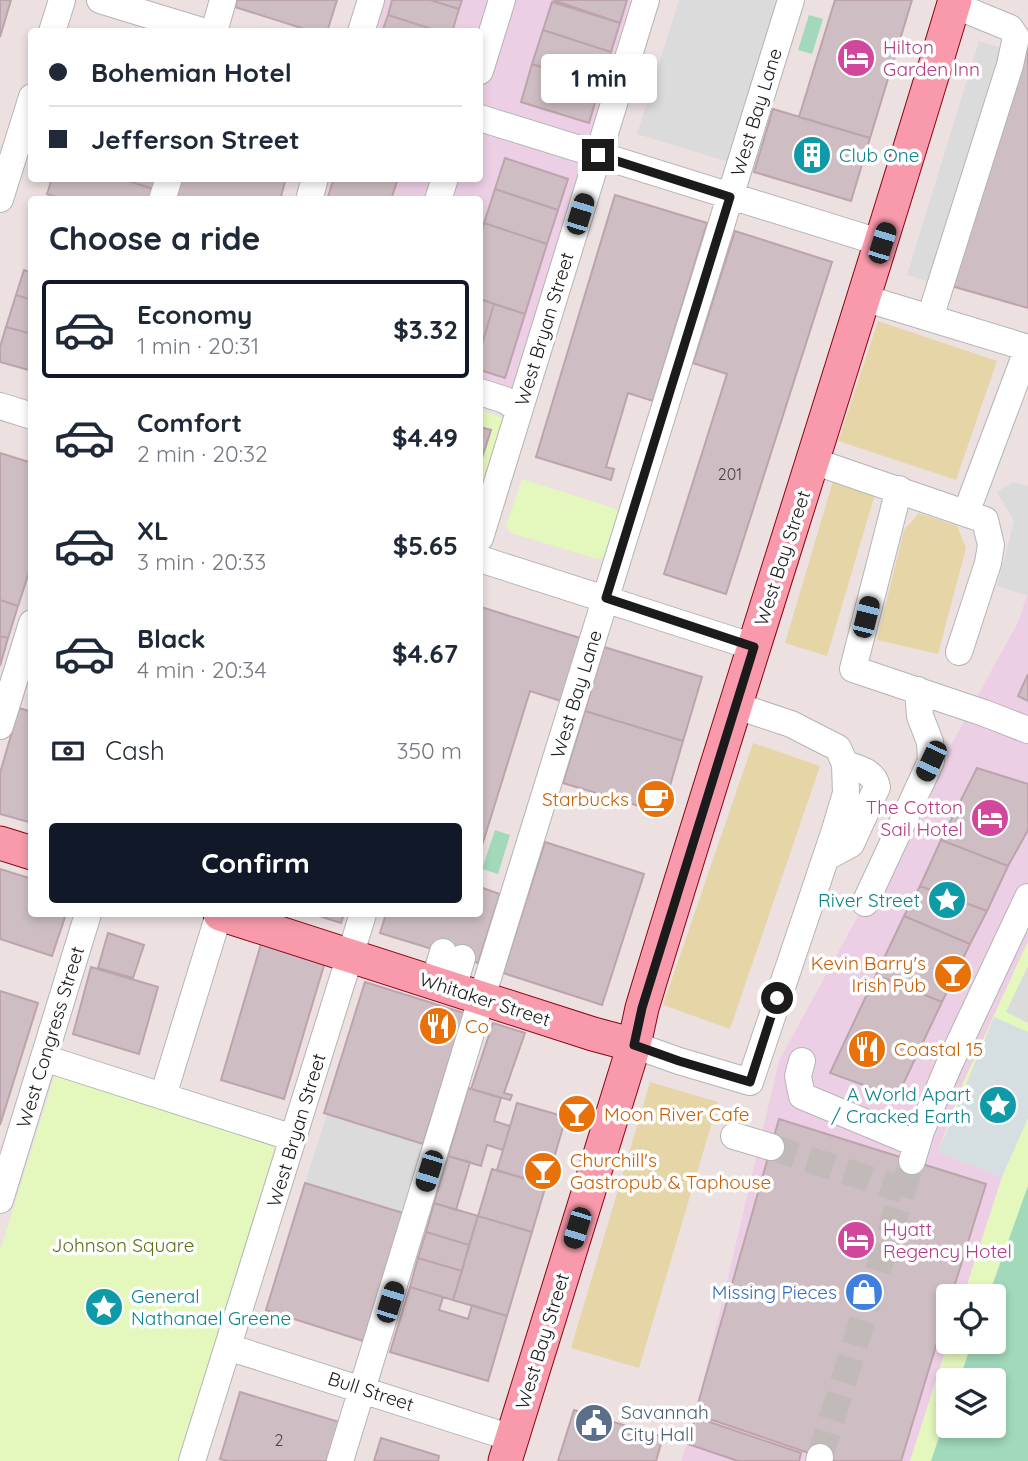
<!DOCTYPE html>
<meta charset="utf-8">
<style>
body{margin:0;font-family:Quicksand,sans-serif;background:#f2f2f3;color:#1f2937;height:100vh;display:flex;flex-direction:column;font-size:26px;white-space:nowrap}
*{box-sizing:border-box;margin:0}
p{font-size:23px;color:#747a83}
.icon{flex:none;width:38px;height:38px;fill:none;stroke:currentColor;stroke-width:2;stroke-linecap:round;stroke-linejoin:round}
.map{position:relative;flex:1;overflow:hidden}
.side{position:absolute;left:28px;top:196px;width:455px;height:721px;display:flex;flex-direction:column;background:#fff;border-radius:7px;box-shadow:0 4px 10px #0003}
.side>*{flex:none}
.top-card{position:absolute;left:28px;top:28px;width:455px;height:154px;border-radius:7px;box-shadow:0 4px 10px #0003;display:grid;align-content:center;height:154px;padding:0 21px;background:#fff}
.controls{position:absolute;left:936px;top:1284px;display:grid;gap:14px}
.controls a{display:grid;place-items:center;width:70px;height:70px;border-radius:7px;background:#fff;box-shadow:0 4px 10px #0003;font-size:35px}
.end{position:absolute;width:32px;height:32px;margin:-16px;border:9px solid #1b1b1b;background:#fff;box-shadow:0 0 0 4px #fff}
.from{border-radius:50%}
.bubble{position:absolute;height:49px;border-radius:7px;background:#fff;box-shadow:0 4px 10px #0003;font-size:23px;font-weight:700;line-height:49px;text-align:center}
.car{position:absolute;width:21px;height:42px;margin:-21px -10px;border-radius:9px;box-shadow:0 0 5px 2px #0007;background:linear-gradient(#222 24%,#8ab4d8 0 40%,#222 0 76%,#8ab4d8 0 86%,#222 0)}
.top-card b{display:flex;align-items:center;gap:24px;height:66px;font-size:26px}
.top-card b+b{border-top:2px solid #e0e1e3}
.top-card i{width:18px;height:18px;background:#1f2937}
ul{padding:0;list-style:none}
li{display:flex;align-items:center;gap:21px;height:98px;margin:0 14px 10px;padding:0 7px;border:4px solid transparent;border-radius:7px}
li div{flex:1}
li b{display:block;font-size:26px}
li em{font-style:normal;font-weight:700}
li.on{border-color:#111827}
li>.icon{width:63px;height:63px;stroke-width:1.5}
h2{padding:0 21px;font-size:32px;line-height:84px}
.pay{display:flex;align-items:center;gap:18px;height:77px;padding:0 21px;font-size:26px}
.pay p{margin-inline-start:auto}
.primary-button{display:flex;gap:14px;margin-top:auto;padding:14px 21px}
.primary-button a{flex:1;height:80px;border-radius:7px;background:#111827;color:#fff;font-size:28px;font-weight:700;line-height:80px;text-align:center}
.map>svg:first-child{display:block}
.commercial{fill:#edcfe5}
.grass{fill:#e6d6a7}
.park{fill:#e4f7bd}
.parking{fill:#dbdbdb}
.plaza{fill:#d5dfe2}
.water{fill:#a2d9bb}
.building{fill:#cebec4;stroke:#bda3ac;stroke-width:2}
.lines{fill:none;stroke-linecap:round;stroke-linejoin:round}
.minor-tunnel{stroke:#c2b9b9;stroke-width:26;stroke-dasharray:26 13;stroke-linecap:butt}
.minor-casing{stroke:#b4b4b4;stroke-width:28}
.major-casing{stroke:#8c0512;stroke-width:35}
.minor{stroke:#fff;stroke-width:26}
.major{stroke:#f89aac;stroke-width:33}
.route{stroke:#1b1b1b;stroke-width:9}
.labels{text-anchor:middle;stroke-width:7;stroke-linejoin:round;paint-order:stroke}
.number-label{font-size:16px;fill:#484445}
.hotel-label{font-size:19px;fill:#b23c85;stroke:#fff;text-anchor:start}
.street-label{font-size:19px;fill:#1b1b1b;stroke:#fff}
.culture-label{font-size:19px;fill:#0d838f;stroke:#fff;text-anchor:start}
.food-label{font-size:19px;fill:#c56008;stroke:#fff;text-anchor:start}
.park-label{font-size:19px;fill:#53730f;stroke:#fff}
.shop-label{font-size:19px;fill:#366cbe;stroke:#fff;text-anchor:end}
.service-label{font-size:19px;fill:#4e5e75;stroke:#fff;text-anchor:start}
</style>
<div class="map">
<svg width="1028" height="1461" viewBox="0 0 1028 1461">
<rect width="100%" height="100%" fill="#ece0e1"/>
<path class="commercial" d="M381 0H636L517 391 480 379V200H321L327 179 480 178V32L372 31Z
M1028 592V1155L980 1297H948V1381L932 1461H681L692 1429 779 1061 1019 620Z"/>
<path class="grass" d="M878 321 997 361 956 480 838 441Z
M833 481 875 494 827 656 785 643Z
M919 513 957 526 966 548 938 654 877 640 904 530Z
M753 743 820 766 730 1029 663 1005Z
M650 1082 718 1102 639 1368 571 1348Z"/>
<path class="park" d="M480 410 503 418 480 494Z
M522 479 620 510 606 556 597 559 511 533 506 526Z
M1028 941V1186L988 1297H963L1002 1177 938 1152 963 1083Z
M56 1071 277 1141 178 1461H0V1251Z
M948 1342H972L959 1381H948V1411L931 1461H910Z"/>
<path class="parking" d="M679 0H779L729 162 637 134Z
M979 41 1001 48 929 282 907 275Z
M1013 482 1028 486V596L997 586 1014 521 997 492Z
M1028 966V1023L1006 1012Z
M327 1114 423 1144 403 1213 305 1183Z"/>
<path class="plaza" d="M994 1017 1028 1032V1118L1002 1177 938 1152Z"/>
<path class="water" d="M809 15 823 19 812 54 798 50Z
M495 830 510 835 498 874 482 869Z
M1028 1186V1461H931L948 1411V1426H994V1381H959L972 1342H994V1297H988Z"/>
<path class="building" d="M0 0H11L0 37Z
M237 0H337L327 32H314L235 7Z
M392 0H430L459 9 452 32H441L388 15Z
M430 0H462L459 9Z
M553 0H627L620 23Z
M835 0H912L870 138 799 117Z
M552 2 620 23 611 52 543 30Z
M388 15 441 32H382Z
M543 30 611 52 600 86 532 64Z
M1028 39V308L948 285Z
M532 64 600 86 589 123 521 102Z
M773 109 870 138 851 201 754 172Z
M505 158 568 179 558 210 495 189Z
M52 178H119L156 190 153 200H65L47 194Z
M119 178H159L156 190Z
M177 178H286L280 200H170Z
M334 178H398L391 200H327Z
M495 189 558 210 547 244 484 223Z
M615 195 707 223 653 401 628 393 606 467 614 469 611 480 536 457Z
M484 223 547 244 525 314 480 299V236Z
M735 231 832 262 726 594 664 574 727 374 693 363Z
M24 270 32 273V300L16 295Z
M16 295 32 300V334L6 327Z
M480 299 494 304 480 351Z
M494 304 525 314 505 378 480 370V351Z
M6 327 32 334V371L0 362V347Z
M480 427 491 430 481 461H480Z
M0 453 32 463V563L18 606 0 600Z
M0 600 18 606 8 638 0 636Z
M481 607 580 638 561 701 530 691 480 852Z
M0 636 8 638 0 666Z
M604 647 702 677 683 741 585 711Z
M1028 674V701L1018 696Z
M19 708 32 712V823L0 814V773Z
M585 711 683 741 662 813 563 783Z
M977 768 1028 784V830L1008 866 941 840Z
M941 840 1008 866 987 911 920 886Z
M545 842 644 874 602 1005 503 973Z
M0 869 32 879V914H66L52 956 0 939Z
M920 886 987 911 970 944 904 916Z
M480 887 500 894 478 963 380 933 386 914H480Z
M313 914H344L341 923Z
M904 916 970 944 942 1002 876 975Z
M108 933 144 945 133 978 98 968Z
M261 944 325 962 284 1099 221 1080Z
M91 967 158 987 139 1054 73 1034Z
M876 975 942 1002 897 1097 830 1073Z
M365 982 464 1013 423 1144 324 1113Z
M0 991 38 1003 0 1125Z
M493 1023 525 1033 504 1093 512 1095 510 1100 471 1089Z
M468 1088 501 1098 494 1121 510 1126 503 1150 487 1145 481 1166 448 1156Z
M517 1103 566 1117 546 1185 497 1170Z
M779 1119 986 1184 951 1297H948V1306L901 1461H832L695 1414Z
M448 1156 470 1162 456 1210 434 1203Z
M492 1169 546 1185 532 1232 478 1216Z
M305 1183 403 1213 363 1341 266 1310Z
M434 1203 478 1216 469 1245 426 1232Z
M478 1216 532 1232 507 1316 453 1300Z
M426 1232 469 1245 462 1271 418 1258Z
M418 1258 462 1271 453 1300 410 1287Z
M410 1287 443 1297 439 1310 468 1319 472 1305 507 1316 488 1381 390 1352Z
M240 1392 339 1422 327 1461H228L220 1459Z
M574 1410 663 1437 656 1461H558Z
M695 1417 801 1453 799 1461H738L688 1444Z
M381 1438 439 1456 438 1461H374Z"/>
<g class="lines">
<path class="minor-tunnel" d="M771 1147 903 1190
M820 1457 912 1161"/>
<defs>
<path id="minor" d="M100 0 205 32
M52 32 62 0
M214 32 223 0
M361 32 371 0
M480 71 502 0
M480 118 882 243
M0 199 32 97
M162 200 169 178
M309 200 315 178
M438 200 445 178
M864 298 1028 348
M930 318 1010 65 1016 37 1010 28 954 5
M480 392 505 400 519 410
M0 406 32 416
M813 461 985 520 991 545 988 563 959 652
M899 489 853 669 984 713 1028 730
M966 513 1028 348
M480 538 646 0
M480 559 754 647
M0 726 32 623
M827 857 851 844 877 787C874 771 859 769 845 764
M865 903 931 761 930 742 920 716 918 690
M434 982 443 952
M453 988 462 958
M634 1045 679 1061 750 1082 834 833 846 793 845 764 838 748 791 724 734 705
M44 1058 293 1138
M802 1061 798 1076 802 1096 917 1144
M163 1096 219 914
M734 1136 771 1147
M912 1161 921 1131 949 1065 1028 897
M0 1200 88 914
M228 1347 512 1438
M192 1461 363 914
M340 1461 482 997 791 0
M819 1461 820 1457"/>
<path id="major" d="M0 843 32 853
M220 914 593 1034 634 1045
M505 1461 634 1045 642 1008C744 671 854 337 955 0"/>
</defs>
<use href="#minor" class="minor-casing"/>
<use href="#major" class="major-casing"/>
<use href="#minor" class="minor"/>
<use href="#major" class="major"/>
</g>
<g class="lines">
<path class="route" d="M598 155 730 197 606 598 754 647 642 1008 634 1045 679 1061 750 1082 777 998"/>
</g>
<defs>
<symbol id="hotel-disc" viewBox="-11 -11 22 22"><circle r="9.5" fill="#d1479c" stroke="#fff"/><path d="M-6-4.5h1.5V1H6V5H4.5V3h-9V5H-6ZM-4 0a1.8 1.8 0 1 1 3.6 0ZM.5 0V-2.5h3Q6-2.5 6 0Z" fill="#fff"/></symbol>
<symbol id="building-disc" viewBox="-11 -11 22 22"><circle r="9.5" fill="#0f9aa8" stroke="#fff"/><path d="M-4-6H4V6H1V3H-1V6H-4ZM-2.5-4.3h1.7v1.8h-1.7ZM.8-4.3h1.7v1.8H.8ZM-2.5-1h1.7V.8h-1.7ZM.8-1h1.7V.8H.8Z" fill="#fff"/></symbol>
<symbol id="cafe-disc" viewBox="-11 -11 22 22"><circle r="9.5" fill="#e8710a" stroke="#fff"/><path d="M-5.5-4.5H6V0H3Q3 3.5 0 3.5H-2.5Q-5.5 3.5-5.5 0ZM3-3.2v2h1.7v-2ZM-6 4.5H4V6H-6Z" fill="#fff"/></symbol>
<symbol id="sight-disc" viewBox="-11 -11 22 22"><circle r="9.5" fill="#0f9aa8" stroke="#fff"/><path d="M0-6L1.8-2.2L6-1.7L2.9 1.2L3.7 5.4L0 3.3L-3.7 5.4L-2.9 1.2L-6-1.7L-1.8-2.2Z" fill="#fff"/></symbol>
<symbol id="bar-disc" viewBox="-11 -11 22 22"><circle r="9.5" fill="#e8710a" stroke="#fff"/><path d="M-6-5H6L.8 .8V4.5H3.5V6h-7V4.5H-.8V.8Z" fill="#fff"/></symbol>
<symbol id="restaurant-disc" viewBox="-11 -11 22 22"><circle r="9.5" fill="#e8710a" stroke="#fff"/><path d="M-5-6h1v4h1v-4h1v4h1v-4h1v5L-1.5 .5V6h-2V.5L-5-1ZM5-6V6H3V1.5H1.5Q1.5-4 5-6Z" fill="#fff"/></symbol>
<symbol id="shop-disc" viewBox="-11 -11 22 22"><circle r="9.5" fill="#3f7fe0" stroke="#fff"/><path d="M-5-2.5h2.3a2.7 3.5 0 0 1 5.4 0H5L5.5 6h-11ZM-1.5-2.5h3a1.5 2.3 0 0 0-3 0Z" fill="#fff"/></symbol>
<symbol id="civic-disc" viewBox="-11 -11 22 22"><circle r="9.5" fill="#5c6f8a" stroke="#fff"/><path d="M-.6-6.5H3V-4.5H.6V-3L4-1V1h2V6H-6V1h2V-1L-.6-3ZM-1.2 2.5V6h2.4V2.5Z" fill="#fff"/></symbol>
</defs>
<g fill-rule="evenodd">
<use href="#hotel-disc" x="834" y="36" width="44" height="44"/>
<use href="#building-disc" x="790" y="133" width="44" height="44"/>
<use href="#cafe-disc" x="634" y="777" width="44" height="44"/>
<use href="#hotel-disc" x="968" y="796" width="44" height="44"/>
<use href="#sight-disc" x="925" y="878" width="44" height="44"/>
<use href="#bar-disc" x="931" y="952" width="44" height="44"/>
<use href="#restaurant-disc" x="416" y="1004" width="44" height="44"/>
<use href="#restaurant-disc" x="845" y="1027" width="44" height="44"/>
<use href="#sight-disc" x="976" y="1083" width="44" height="44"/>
<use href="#bar-disc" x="555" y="1092" width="44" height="44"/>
<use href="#bar-disc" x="521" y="1149" width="44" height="44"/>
<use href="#hotel-disc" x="834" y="1218" width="44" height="44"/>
<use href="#shop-disc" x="842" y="1270" width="44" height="44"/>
<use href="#sight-disc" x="82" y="1285" width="44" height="44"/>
<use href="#civic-disc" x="572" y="1401" width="44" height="44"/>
</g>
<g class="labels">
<g class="number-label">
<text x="730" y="480">201</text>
<text x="279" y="1446">2</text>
</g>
<g class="hotel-label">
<text x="883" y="54">Hilton<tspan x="883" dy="22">Garden Inn</tspan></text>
<text x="963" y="814" text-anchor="end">The Cotton<tspan x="963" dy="22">Sail Hotel</tspan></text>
<text x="883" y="1236">Hyatt<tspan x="883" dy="22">Regency Hotel</tspan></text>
</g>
<g class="street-label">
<text transform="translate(756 112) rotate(-73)" y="7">West Bay Lane</text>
<text transform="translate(544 329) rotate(-73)" y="7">West Bryan Street</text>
<text transform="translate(782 558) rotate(-72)" y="7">West Bay Street</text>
<text transform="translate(576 694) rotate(-73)" y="7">West Bay Lane</text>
<text transform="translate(485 999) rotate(18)" y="7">Whitaker Street</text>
<text transform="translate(50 1037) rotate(-73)" y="7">West Congress Street</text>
<text transform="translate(296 1130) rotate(-73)" y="7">West Bryan Street</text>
<text transform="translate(542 1341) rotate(-73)" y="7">West Bay Street</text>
<text transform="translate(371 1391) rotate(18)" y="7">Bull Street</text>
</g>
<g class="culture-label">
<text x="839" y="162">Club One</text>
<text x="920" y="907" text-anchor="end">River Street</text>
<text x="971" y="1101" text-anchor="end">A World Apart<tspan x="971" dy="22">/ Cracked Earth</tspan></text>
<text x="131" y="1303">General<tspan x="131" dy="22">Nathanael Greene</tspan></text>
</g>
<g class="food-label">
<text x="629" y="806" text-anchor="end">Starbucks</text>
<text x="926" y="970" text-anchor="end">Kevin Barry's<tspan x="926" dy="22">Irish Pub</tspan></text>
<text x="465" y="1033">Co</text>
<text x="894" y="1056">Coastal 15</text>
<text x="604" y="1121">Moon River Cafe</text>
<text x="570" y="1167">Churchill's<tspan x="570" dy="22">Gastropub &amp; Taphouse</tspan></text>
</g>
<g class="park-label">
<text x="123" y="1252">Johnson Square</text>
</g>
<g class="shop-label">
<text x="837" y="1299">Missing Pieces</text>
</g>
<g class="service-label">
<text x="621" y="1419">Savannah<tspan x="621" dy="22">City Hall</tspan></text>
</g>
</g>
</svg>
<div class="controls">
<a><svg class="icon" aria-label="locate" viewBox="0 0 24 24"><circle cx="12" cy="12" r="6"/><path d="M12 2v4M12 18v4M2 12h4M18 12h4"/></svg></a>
<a><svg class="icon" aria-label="layers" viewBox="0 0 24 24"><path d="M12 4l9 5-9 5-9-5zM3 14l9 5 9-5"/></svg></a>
</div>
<i class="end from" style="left:777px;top:998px"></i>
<i class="end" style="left:598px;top:155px"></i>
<div class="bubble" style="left:541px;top:54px;width:116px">1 min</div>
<i class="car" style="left:580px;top:214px;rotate:17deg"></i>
<i class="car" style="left:882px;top:243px;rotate:17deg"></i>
<i class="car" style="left:866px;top:617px;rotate:14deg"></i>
<i class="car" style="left:931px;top:761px;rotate:205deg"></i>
<i class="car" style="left:429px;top:1171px;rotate:197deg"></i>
<i class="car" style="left:577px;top:1228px;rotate:197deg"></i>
<i class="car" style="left:390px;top:1302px;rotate:17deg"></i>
<div class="top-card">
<b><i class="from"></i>Bohemian Hotel</b>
<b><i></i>Jefferson Street</b>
</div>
<section class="side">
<h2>Choose a ride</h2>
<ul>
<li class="on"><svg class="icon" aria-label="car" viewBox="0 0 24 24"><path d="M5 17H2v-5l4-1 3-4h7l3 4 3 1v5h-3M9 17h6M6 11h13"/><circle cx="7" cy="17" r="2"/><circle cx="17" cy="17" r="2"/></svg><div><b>Economy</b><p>1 min · 20:31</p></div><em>$3.32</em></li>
<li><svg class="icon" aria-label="car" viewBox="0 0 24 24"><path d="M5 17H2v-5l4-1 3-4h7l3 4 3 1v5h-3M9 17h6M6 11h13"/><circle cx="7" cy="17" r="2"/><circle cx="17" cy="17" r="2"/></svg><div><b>Comfort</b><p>2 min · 20:32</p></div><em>$4.49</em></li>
<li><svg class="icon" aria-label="car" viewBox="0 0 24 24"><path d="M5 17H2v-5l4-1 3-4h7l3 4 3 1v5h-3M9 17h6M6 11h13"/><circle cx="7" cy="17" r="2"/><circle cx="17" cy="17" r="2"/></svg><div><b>XL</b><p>3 min · 20:33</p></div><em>$5.65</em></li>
<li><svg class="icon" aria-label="car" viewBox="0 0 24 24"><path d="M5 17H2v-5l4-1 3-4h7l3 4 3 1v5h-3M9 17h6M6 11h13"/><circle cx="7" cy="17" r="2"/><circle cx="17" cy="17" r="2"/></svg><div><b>Black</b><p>4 min · 20:34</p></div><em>$4.67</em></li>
</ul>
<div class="pay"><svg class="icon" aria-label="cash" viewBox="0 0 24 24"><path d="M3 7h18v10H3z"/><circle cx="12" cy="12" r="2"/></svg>Cash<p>350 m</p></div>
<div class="primary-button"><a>Confirm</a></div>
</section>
</div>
